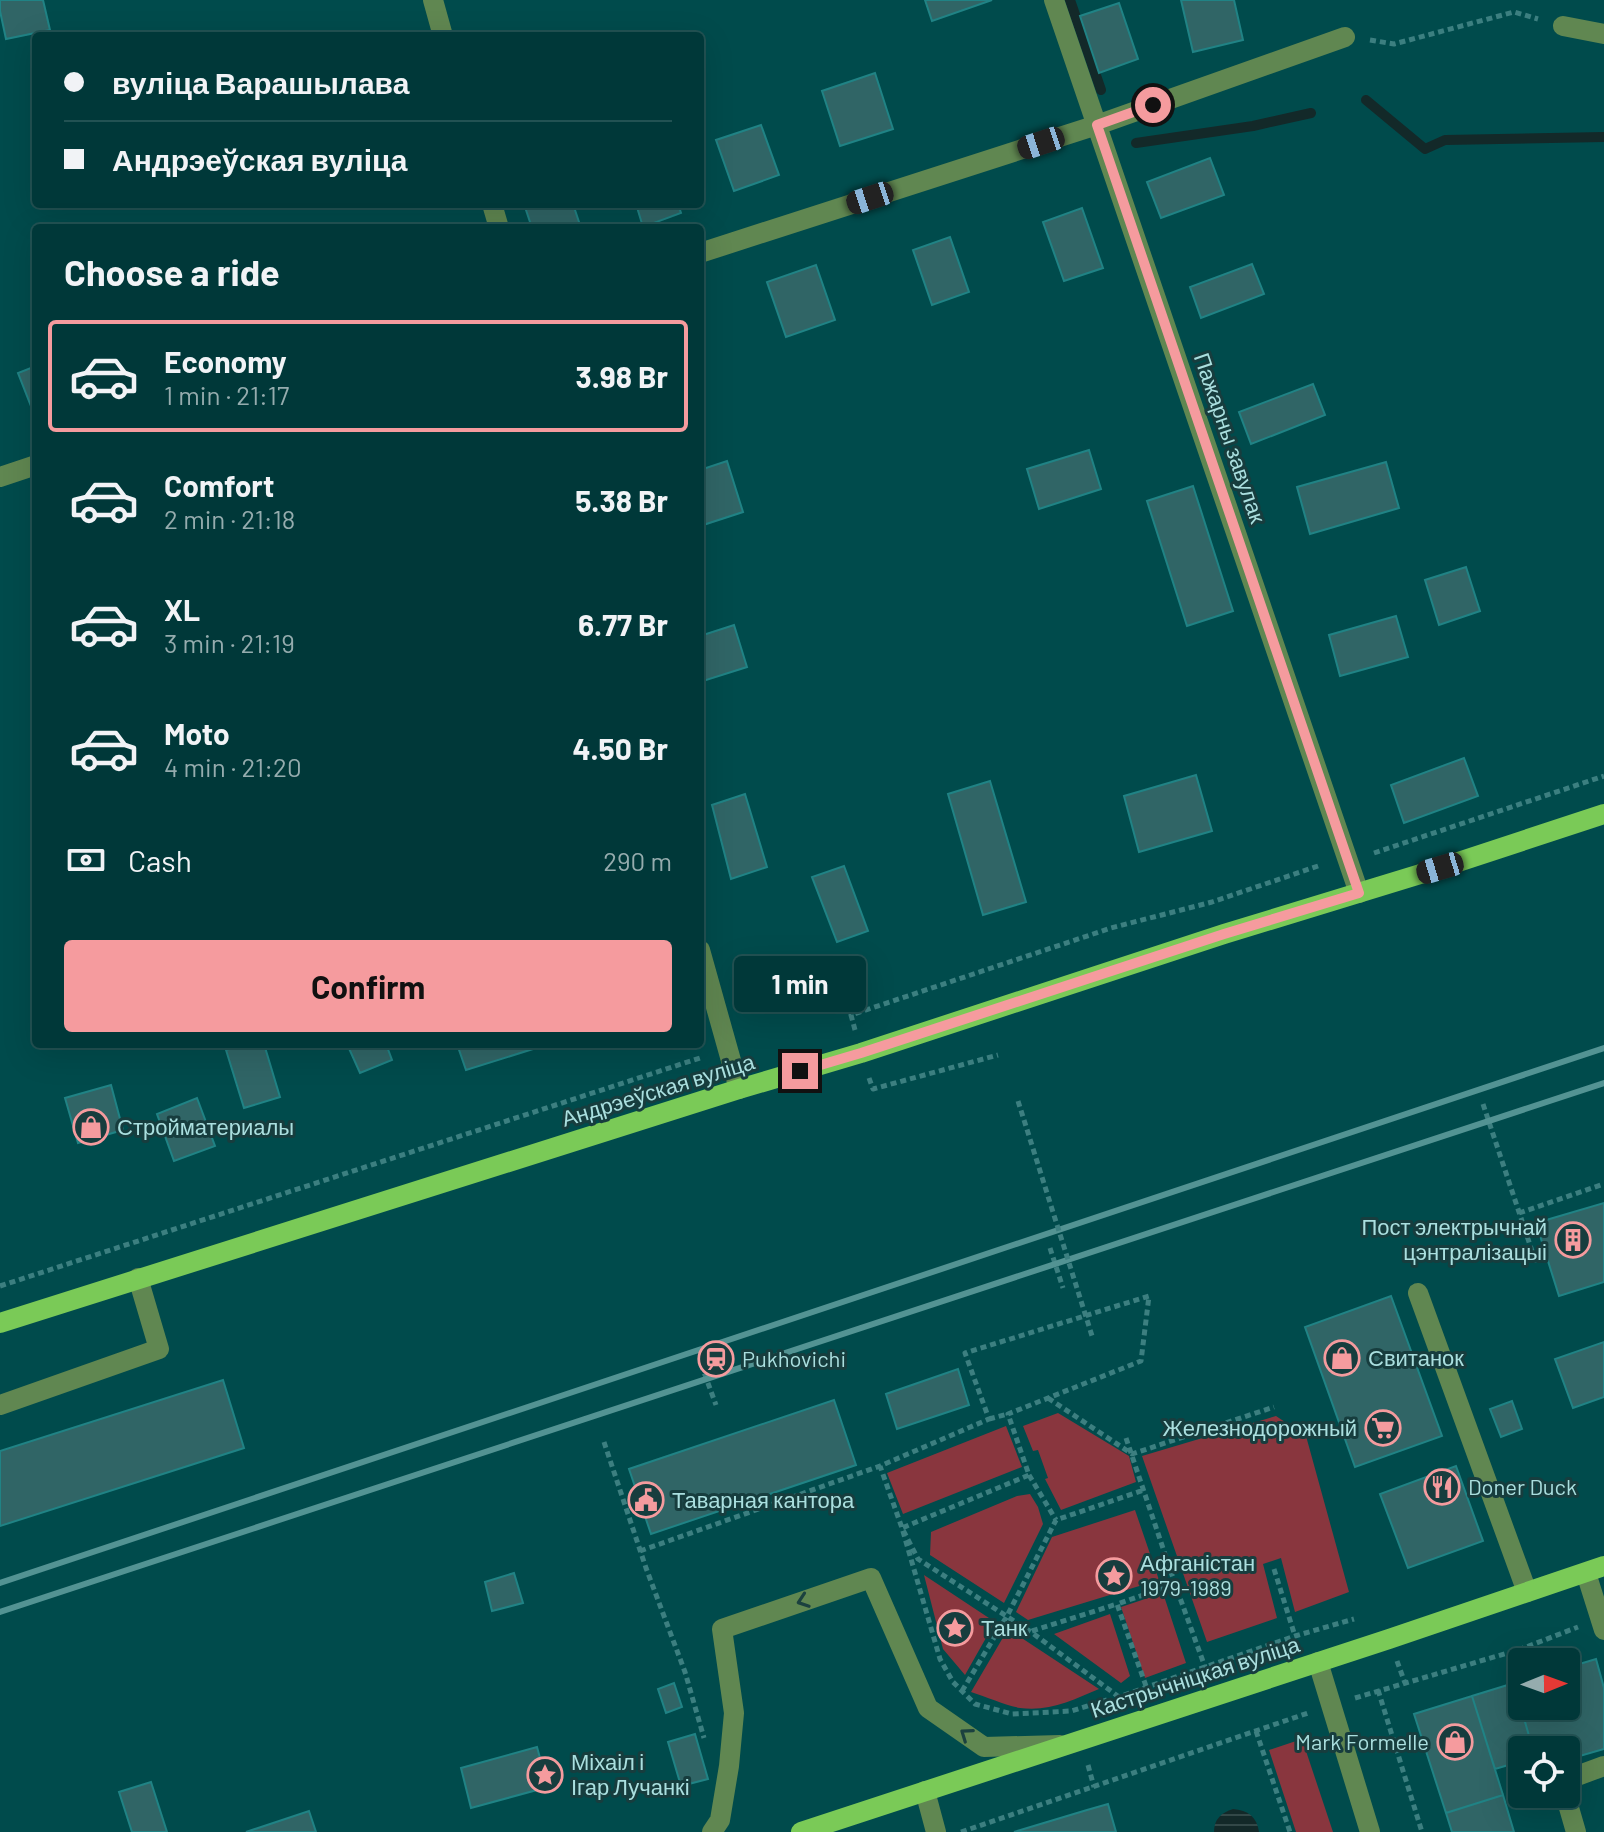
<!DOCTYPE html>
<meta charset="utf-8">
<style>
body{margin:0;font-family:Barlow,sans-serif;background:#0e4344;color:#f1f3f6;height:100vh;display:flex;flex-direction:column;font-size:30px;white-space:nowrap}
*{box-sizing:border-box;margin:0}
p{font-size:26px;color:#95acae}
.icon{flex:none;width:44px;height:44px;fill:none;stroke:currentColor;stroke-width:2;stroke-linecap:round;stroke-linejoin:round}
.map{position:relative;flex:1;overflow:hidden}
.side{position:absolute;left:32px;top:224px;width:672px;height:824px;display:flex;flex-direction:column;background:#003839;border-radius:8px;box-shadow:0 8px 32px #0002,0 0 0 2px #225253}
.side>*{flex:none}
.banner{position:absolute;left:32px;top:32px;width:672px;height:176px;border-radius:8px;box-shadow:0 8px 32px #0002,0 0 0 2px #225253;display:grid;align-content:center;height:176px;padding:0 32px;background:#003839}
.needle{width:52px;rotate:89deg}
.controls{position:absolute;left:1508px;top:1648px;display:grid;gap:16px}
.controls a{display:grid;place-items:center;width:72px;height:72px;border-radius:8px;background:#003839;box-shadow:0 8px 32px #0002,0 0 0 2px #225253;font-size:40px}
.end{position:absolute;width:36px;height:36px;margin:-18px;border:10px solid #f59b9e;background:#111;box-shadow:0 0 0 4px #111}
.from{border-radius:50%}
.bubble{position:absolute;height:56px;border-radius:8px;background:#003839;box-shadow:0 8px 32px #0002,0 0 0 2px #225253;font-size:26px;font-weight:700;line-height:56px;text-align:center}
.car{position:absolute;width:24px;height:48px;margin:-24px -12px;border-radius:10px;box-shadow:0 0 6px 2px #0007;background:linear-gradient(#222 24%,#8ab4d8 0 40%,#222 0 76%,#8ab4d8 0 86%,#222 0)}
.banner b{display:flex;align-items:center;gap:28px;height:76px;font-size:30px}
.banner b+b{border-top:2px solid #225253}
.banner i{width:20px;height:20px;background:#f1f3f6}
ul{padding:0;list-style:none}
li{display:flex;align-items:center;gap:24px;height:112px;margin:0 16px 12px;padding:0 16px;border:4px solid transparent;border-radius:8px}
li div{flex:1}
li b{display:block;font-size:30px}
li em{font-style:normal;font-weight:700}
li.on{border-color:#f59b9e}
li>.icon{width:72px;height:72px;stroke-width:1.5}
h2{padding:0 32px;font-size:36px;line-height:96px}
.pay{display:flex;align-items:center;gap:20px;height:88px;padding:0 32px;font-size:30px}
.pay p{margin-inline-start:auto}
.action{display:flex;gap:16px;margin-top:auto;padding:16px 32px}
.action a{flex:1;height:92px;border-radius:8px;background:#f59b9e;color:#111;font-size:32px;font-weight:700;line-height:92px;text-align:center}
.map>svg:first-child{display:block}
.grass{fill:#89363e}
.water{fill:url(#water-rules)}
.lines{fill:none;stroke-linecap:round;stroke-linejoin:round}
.stream{stroke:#132929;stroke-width:10}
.building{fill:#306566;stroke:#208385;stroke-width:2}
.path{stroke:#3c7f80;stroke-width:5;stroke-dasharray:6 4;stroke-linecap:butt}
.minor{stroke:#608751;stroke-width:20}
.major{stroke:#7aca57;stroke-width:20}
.rail{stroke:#539393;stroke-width:6}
.path-bridge{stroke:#3c7f80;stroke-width:5;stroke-dasharray:6 4;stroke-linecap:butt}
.oneway{stroke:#1b413f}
.route{stroke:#f59b9e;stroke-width:10}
.labels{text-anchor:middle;stroke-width:6;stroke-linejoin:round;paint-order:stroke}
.street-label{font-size:22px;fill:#aadfdf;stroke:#173d3e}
.poi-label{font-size:22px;fill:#aadfdf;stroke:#173d3e;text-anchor:start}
</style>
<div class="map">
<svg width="1604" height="1832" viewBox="0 0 1604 1832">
<defs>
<pattern id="water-rules" width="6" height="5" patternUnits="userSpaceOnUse" patternTransform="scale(2)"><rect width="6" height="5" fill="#132929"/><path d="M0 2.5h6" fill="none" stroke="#334848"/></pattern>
</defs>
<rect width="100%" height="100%" fill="#004b4c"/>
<path class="grass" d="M1058 1413 1129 1456 1136 1482 1061 1510 1045 1479 1048 1478 1038 1450 1033 1451 1023 1426Z
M1276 1416 1306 1436 1349 1592 1295 1612 1281 1558 1263 1564 1277 1618 1207 1642 1142 1456Z
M1006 1426 1022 1467 903 1514 887 1473Z
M1030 1494 1038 1507 1043 1524 1004 1603 930 1555 931 1532 1017 1496Z
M1135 1510 1159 1580 1028 1620 1016 1612 1052 1537Z
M924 1575 995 1622 965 1675 943 1649Z
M1163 1593 1186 1663 1145 1678 1121 1607Z
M1110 1614 1130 1676 1121 1683 1054 1634Z
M1008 1629 1099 1689C1073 1700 1049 1712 1020 1708 1004 1705 987 1697 971 1692Z
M1302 1739 1333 1832H1296L1269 1750Z"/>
<path class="water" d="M1233 1809C1248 1810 1257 1817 1259 1832H1214C1214 1819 1221 1813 1233 1809Z"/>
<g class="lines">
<path class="stream" d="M1070 0 1101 90
M1366 100 1425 149 1445 140 1604 137
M1136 143 1253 126 1311 113"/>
</g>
<path class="building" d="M0 0H43L50 30 6 39 0 11Z
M925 0H992L932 21Z
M1181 0H1234L1243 40 1193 52Z
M1119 3 1138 59 1099 73 1080 16Z
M875 73 893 129 840 146 822 91Z
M761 125 779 175 734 191 716 140Z
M1210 158 1224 195 1161 218 1147 182Z
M524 204H573L581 228H532Z
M636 204H678L681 213 643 227Z
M1082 208 1103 268 1064 281 1043 222Z
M950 237 969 292 932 305 913 250Z
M1252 264 1264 294 1201 318 1190 287Z
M816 265 835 320 786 337 767 282Z
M36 366V419L18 373Z
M1313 384 1325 415 1251 444 1239 412Z
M1089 450 1101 489 1039 509 1027 469Z
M727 461 743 512 700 526V470Z
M1386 462 1399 508 1310 534 1297 487Z
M1193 486 1233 611 1187 626 1147 501Z
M1466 567 1480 611 1439 625 1425 580Z
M1396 616 1408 657 1340 676 1329 635Z
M734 625 747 667 700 682V636Z
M1464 758 1478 796 1404 823 1391 785Z
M1196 775 1212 831 1139 852 1124 796Z
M990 781 1026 902 983 915 948 794Z
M745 794 767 867 731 879 712 805Z
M844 866 868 931 837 942 812 877Z
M245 1044H264L280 1097 244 1108 226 1050Z
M347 1044H386L392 1060 360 1073Z
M457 1044H549L466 1070Z
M111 1085 123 1130 78 1143 65 1098Z
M197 1098 215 1146 174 1161 157 1114Z
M1604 1203V1282L1559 1296 1536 1223Z
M1391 1296 1442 1436 1355 1467 1305 1327Z
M1604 1342V1397L1573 1408 1555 1359Z
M958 1369 969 1405 897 1429 886 1394Z
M223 1380 244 1448 0 1526V1451Z
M834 1400 856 1465 651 1534 629 1469Z
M1512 1401 1522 1429 1501 1437 1490 1409Z
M1456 1466 1483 1541 1408 1568 1380 1494Z
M514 1573 523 1603 492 1611 485 1582Z
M1596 1659 1604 1688V1749L1566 1760V1750H1533L1514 1683 1522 1681V1706H1566V1668Z
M674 1683 682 1707 666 1713 658 1689Z
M1514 1683 1533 1750H1522V1761L1495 1769 1472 1696Z
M1472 1696 1503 1795 1446 1813 1414 1714Z
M695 1734 708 1779 681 1786 668 1742Z
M537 1747 548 1787 471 1808 461 1768Z
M151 1782 167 1832H132L119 1792Z
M1503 1795 1514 1832H1452L1446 1813Z
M1108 1804 1116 1832H1014L1087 1810Z
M309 1811 316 1832H246Z"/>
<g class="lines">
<path class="path" d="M1370 40 1394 44 1514 12 1538 19
M1374 853 1604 776
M855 1030 851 1015 1111 928 1212 902 1321 865
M869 1078 873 1089 998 1055
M1483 1104 1535 1260 1547 1257
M1519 1213 1604 1184
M1050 1248 1063 1288
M0 1286 703 1057
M701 1364 716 1405
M1048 1398 1132 1454 1274 1407
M989 1419 1008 1414
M1126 1438 1175 1584 1205 1667
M604 1442 646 1568 685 1672 704 1738
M1029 1475 1056 1520
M640 1551 880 1466
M1274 1569 1295 1636
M1032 1631 1117 1604
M1397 1661 1405 1683
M1146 1686 1117 1604 1175 1584
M1378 1690 1422 1832
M962 1691 1007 1616 1056 1520 1144 1490
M1124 1695 1295 1636 1354 1619
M1355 1698 1521 1649 1578 1627
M1107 1700 1071 1711 1012 1714 975 1704 953 1682 940 1659 902 1528 880 1466 989 1419 965 1353 1149 1296 1141 1361 1008 1414 1029 1475 902 1528 918 1559 1031 1632 1119 1697
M1256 1731 1290 1832
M1088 1765 1094 1787
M961 1832 1308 1713"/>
<path class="minor" d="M433 0 443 36
M1054 0 1359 893
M1563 26 1604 34
M492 204 499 228
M700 253 1097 125 1345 37
M0 477 36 465
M700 950 739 1089
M1418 1293 1527 1592
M0 1405 159 1349 138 1278
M1586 1573 1604 1630
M1318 1662 1370 1832
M1566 1780 1604 1766
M925 1791 936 1832
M1565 1794 1576 1832
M712 1832 720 1820 729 1766 734 1713 722 1629 871 1578 928 1708 984 1747 1060 1745"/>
<path class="major" d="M0 1323 739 1089 861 1053 1224 934 1440 868 1604 814
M801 1832 1389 1639 1604 1566"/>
<path class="rail" d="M0 1583 1604 1048
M0 1612 1604 1083"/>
<path class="path-bridge" d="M1018 1101 1093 1339"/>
</g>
<defs><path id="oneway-chevron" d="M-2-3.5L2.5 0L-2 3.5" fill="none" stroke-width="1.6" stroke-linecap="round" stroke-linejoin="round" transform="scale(2)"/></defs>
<g class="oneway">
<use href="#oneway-chevron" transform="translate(803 1601) rotate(161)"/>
<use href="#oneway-chevron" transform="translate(966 1734) rotate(-145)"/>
</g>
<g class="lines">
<path class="route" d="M800 1071 861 1053 1224 934 1359 893 1097 125 1153 105"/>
</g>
<defs>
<symbol id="shop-ring" viewBox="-11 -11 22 22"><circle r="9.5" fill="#173d3e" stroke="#f59b9e" stroke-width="1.5"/><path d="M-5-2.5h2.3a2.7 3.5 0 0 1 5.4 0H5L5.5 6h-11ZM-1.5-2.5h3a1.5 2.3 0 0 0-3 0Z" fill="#f59b9e"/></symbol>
<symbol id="building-ring" viewBox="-11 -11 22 22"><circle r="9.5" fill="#173d3e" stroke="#f59b9e" stroke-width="1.5"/><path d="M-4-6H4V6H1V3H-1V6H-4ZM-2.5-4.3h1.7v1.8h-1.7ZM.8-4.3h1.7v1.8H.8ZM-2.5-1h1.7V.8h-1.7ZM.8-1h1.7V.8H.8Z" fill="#f59b9e"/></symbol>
<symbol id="station-ring" viewBox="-11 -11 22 22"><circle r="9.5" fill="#173d3e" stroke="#f59b9e" stroke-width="1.5"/><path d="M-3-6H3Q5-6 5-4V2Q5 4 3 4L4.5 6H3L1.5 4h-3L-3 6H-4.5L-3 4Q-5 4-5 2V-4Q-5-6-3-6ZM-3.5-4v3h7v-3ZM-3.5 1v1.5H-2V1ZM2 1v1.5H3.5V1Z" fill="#f59b9e"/></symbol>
<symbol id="supermarket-ring" viewBox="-11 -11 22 22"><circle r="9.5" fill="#173d3e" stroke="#f59b9e" stroke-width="1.5"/><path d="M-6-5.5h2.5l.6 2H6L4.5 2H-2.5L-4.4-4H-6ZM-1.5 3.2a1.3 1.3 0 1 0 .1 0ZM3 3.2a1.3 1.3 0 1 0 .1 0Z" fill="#f59b9e"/></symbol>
<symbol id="restaurant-ring" viewBox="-11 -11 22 22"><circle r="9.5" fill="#173d3e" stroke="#f59b9e" stroke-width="1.5"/><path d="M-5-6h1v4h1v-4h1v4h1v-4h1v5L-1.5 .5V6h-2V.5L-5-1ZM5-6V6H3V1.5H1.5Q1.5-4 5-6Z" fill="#f59b9e"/></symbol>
<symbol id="civic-ring" viewBox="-11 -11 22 22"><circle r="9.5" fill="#173d3e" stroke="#f59b9e" stroke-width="1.5"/><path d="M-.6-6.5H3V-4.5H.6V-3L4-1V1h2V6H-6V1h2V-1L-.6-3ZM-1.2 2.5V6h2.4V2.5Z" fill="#f59b9e"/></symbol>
<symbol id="sight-ring" viewBox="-11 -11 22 22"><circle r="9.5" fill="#173d3e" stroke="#f59b9e" stroke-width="1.5"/><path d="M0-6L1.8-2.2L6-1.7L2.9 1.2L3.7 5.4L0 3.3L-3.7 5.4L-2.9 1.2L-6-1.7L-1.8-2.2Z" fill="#f59b9e"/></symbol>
</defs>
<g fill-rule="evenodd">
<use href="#shop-ring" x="71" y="1107" width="40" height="40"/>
<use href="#building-ring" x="1553" y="1220" width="40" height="40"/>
<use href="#shop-ring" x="1322" y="1338" width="40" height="40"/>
<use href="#station-ring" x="696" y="1339" width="40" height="40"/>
<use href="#supermarket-ring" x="1363" y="1408" width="40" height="40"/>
<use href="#restaurant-ring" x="1422" y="1467" width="40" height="40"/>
<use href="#civic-ring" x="626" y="1480" width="40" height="40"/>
<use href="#sight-ring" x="1094" y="1556" width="40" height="40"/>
<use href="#sight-ring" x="935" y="1608" width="40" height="40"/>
<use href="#shop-ring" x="1435" y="1722" width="40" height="40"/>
<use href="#sight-ring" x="525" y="1755" width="40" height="40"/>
</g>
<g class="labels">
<g class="street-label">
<text transform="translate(1230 438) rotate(71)" y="8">Пажарны завулак</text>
<text transform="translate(658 1090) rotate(-17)" y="8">Андрэеўская вуліца</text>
<text transform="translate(1195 1677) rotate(-18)" y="8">Кастрычніцкая вуліца</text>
</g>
<g class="poi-label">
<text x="117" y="1135">Стройматериалы</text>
<text x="1547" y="1235" text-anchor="end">Пост электрычнай<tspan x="1547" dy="25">цэнтралізацыі</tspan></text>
<text x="1368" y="1366">Свитанок</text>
<text x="742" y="1367">Pukhovichi</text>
<text x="1357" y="1436" text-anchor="end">Железнодорожный</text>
<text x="1468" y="1495">Doner Duck</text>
<text x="672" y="1508">Таварная кантора</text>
<text x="1140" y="1571">Афганістан<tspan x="1140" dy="25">1979-1989</tspan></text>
<text x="981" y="1636">Танк</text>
<text x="1429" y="1750" text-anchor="end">Mark Formelle</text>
<text x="571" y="1770">Міхаіл і<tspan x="571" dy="25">Ігар Лучанкі</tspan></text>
</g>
</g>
</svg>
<div class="controls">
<a><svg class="needle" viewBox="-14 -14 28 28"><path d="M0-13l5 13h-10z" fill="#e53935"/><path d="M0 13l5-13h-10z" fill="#95acae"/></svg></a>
<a><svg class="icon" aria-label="locate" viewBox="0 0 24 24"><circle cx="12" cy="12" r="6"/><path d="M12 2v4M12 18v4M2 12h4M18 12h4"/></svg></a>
</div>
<i class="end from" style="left:1153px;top:105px"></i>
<i class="end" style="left:800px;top:1071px"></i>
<div class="bubble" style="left:734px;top:956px;width:132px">1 min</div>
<i class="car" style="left:1041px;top:143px;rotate:252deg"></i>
<i class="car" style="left:870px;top:198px;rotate:252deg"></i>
<i class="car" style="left:1440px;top:868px;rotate:253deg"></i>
<div class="banner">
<b><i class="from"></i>вуліца Варашылава</b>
<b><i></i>Андрэеўская вуліца</b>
</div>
<section class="side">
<h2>Choose a ride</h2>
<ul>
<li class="on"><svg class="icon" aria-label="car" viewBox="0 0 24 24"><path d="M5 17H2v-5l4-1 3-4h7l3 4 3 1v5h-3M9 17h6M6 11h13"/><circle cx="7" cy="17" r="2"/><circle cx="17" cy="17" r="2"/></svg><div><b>Economy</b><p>1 min · 21:17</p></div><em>3.98 Br</em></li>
<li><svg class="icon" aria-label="car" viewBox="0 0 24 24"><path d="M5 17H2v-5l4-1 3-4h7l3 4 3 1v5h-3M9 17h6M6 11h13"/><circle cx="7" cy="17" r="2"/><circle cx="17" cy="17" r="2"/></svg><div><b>Comfort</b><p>2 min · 21:18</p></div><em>5.38 Br</em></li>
<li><svg class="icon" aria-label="car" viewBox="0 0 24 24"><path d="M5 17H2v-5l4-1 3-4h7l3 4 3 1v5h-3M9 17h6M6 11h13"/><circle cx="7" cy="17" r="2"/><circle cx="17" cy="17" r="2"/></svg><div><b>XL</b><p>3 min · 21:19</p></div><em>6.77 Br</em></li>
<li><svg class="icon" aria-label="car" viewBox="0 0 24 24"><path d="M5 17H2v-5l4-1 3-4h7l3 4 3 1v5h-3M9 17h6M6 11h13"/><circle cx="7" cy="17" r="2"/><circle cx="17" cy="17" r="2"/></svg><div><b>Moto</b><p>4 min · 21:20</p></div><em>4.50 Br</em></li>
</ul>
<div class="pay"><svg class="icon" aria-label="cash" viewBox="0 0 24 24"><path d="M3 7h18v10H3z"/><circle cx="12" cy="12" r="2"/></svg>Cash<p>290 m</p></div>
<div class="action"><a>Confirm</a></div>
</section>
</div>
